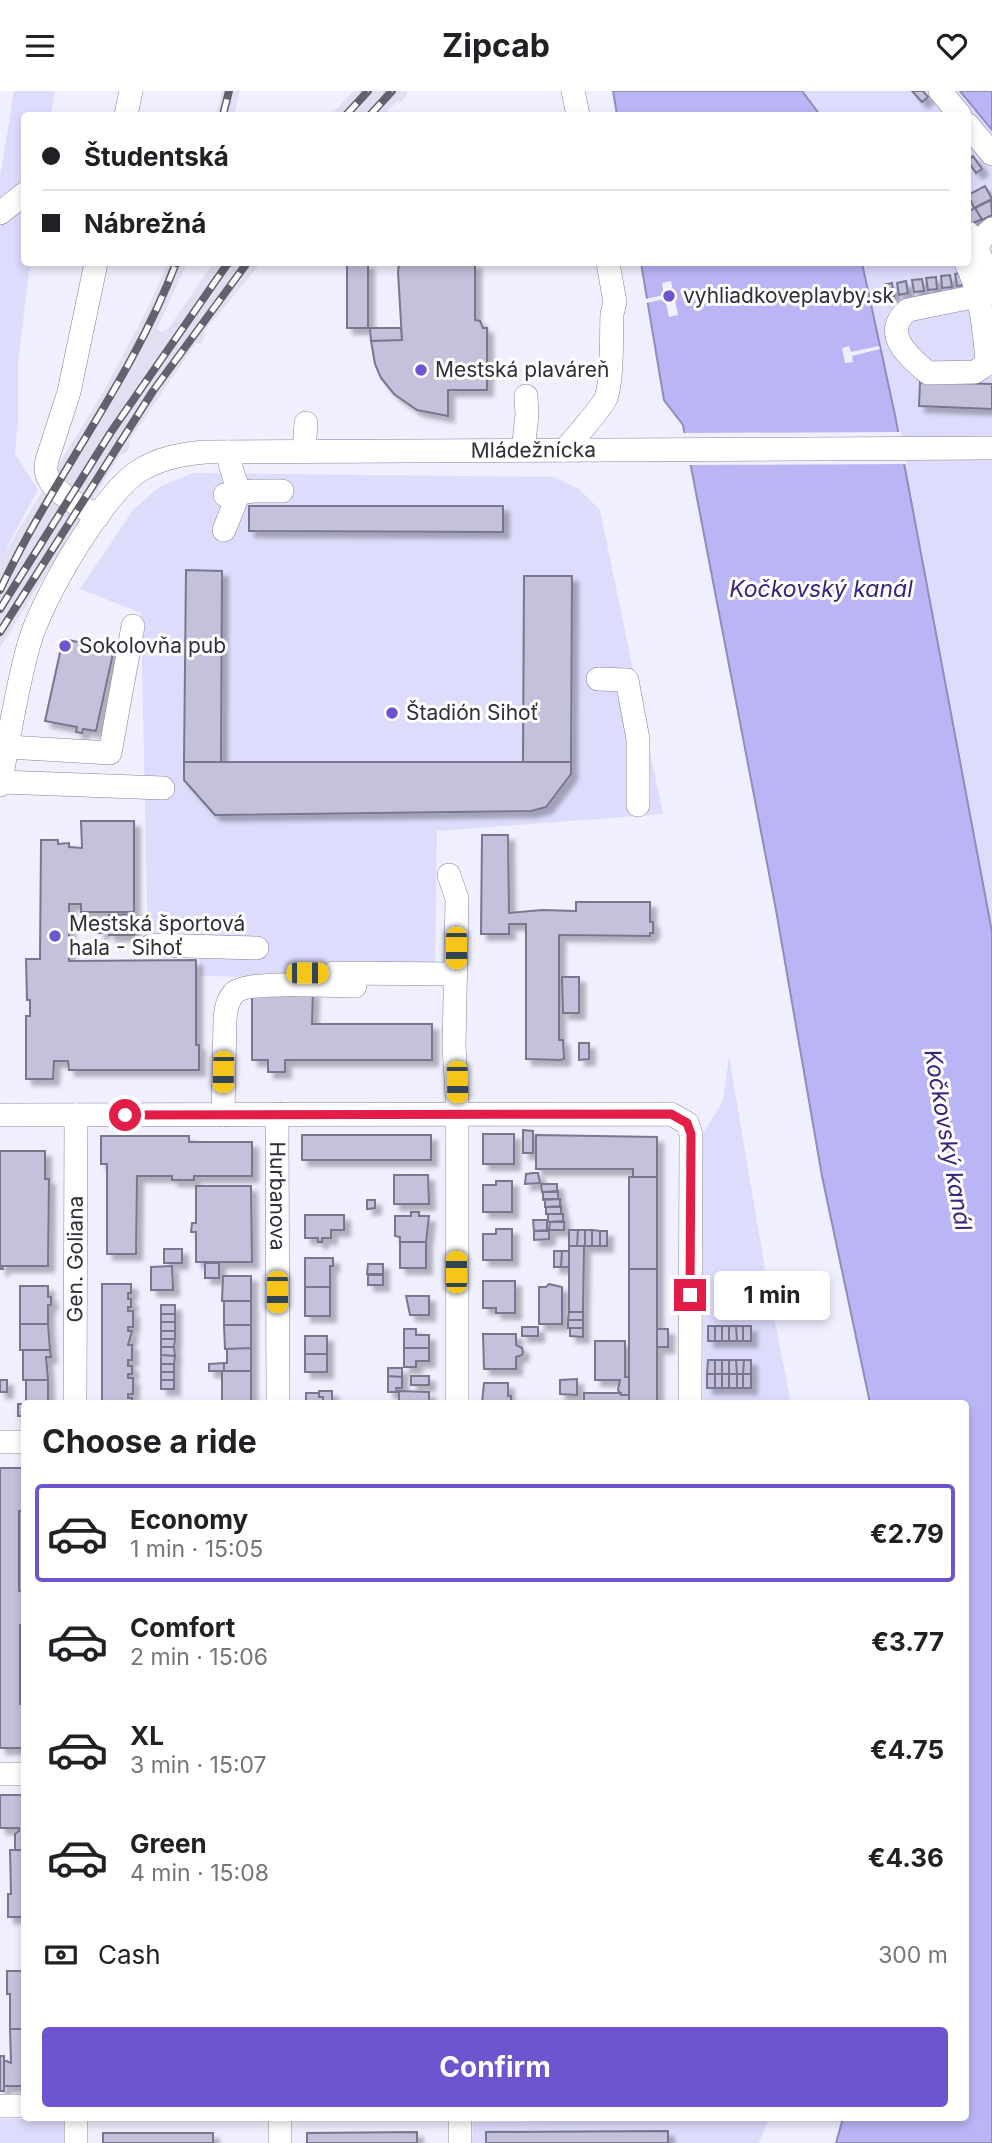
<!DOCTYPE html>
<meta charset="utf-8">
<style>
body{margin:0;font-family:Inter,sans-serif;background:#f2f2f2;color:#202124;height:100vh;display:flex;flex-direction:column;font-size:26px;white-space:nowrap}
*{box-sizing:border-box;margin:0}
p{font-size:23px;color:#757577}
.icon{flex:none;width:38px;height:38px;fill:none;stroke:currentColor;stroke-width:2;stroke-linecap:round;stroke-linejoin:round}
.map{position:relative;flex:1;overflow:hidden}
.details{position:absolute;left:21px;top:1309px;width:948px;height:721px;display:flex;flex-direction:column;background:#fff;border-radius:7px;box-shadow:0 4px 10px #0003}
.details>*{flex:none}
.hud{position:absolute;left:21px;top:21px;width:950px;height:154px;border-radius:7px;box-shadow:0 4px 10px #0003;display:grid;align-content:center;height:154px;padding:0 21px;background:#fff}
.end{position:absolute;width:32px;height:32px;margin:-16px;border:9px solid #e11d48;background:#fff;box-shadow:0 0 0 4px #fff}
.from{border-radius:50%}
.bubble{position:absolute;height:49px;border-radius:7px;background:#fff;box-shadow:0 4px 10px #0003;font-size:23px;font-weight:700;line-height:49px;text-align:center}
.car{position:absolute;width:21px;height:42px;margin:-21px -10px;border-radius:9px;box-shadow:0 0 5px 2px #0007;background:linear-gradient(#f5c518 24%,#345 0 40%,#f5c518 0 76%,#345 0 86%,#f5c518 0)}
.hud b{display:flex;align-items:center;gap:24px;height:66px;font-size:26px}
.hud b+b{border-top:2px solid #e0e0e0}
.hud i{width:18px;height:18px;background:#202124}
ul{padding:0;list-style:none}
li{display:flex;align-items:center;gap:21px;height:98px;margin:0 14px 10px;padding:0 7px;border:4px solid transparent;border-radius:7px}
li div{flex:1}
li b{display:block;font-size:26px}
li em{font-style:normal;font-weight:700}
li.selected{border-color:#6e55cf}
li>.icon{width:63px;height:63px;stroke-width:1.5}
h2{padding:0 21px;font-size:32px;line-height:84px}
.pay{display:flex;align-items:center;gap:18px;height:77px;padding:0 21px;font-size:26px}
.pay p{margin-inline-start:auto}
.cta{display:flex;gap:14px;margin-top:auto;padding:14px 21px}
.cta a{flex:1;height:80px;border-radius:7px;background:#6e55cf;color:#fff;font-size:28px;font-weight:700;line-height:80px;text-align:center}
header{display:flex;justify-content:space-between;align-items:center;height:91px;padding:0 21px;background:#fff;font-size:32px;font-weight:700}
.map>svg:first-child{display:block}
.built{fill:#e1e0f3}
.green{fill:#dedcfd}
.water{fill:#bab5f5;stroke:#908cbd;stroke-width:2}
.pier{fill:#f0efff}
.building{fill:#c3c1db;stroke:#78778f;stroke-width:2;filter:url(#shadow)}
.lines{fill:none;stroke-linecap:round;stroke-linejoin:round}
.minor-casing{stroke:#84839b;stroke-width:24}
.minor{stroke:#fff;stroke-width:23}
.rail-casing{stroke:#62616d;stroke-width:8}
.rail{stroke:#fff;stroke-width:5;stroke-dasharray:16;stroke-linecap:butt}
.route{stroke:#e11d48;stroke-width:9}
.poi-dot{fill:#6e55cf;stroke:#fff;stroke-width:2.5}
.labels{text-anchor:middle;stroke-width:6;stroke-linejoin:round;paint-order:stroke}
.poi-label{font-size:21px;fill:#2f2e39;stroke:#fff;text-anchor:start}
.street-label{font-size:21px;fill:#2f2e39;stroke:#fff}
.water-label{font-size:23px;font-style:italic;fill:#3a237d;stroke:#fff}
</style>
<header><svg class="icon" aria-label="menu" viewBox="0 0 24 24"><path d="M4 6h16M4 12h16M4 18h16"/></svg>Zipcab<svg class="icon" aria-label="heart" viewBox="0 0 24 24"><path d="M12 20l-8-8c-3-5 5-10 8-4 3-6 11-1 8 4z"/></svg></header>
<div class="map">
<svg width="992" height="2052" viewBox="0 0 992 2052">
<defs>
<filter id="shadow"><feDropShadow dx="6" dy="6" stdDeviation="2" flood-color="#0004"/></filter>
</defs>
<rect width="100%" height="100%" fill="#f0efff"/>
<path class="built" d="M222 0H240L234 24H216Z
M353 0H407V4L402 10 396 11 384 24H331Z
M168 172H187L157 238 162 241 168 238 213 172H261L204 240 205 246 201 253 196 252 129 350 130 356 126 362 120 364 0 557V469L102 303 147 219Z"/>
<path class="green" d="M14 0H55L51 24H24V172H30L18 273V331L15 362 38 399 0 469V85Z
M802 0H960L992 39V841L895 324 862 172H968V24H820Z
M193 382 554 386 579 398 600 419 663 723 437 740 435 889 200 885 199 864 148 863 141 522 80 498 133 419 159 396Z
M729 965 769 1201 791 1312H703V1042L723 1010Z
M680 2026 769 2027 759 2052H472L473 2031 674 2029Z
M0 2028H64V2052H0Z"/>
<path class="water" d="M613 0H802L820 24H617Z
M960 0H992V39Z
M641 172H862L895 324 992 841V2052H836L843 2027 966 2026V1312H870L822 1085 776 819 683 334 664 309Z"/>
<path class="pier" d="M671 190 678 224 669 226 665 208 646 212 645 208 664 204 662 192Z
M849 255 851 261 879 255 880 258 852 265 853 271 845 272 842 257Z
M901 341 907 373 687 374 681 342Z"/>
<path class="building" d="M912 0H923L928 6 922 11Z
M973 65 982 78 976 82 968 70Z
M985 95 992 108 974 117 968 104Z
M991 109 992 124 982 129 975 117Z
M975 117 982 128 971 133 968 121Z
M347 172H368V237H347Z
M399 172H475V229L480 230 483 237H487V299H448V325L417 319 394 303 381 287 375 273 371 250 402 249 398 181Z
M964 181 966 194 957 195 955 183Z
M950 184 952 196 942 197 941 185Z
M936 186 937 198 928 199 926 187Z
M922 188 924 200 914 201 912 189Z
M906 190 908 202 899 204 897 192Z
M892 192 894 205 884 206 883 194Z
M370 237H401L402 249 371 250Z
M920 291 992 293V318L919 315Z
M249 415H503V441L249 440Z
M186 479 222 480 221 671H184Z
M524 485H572L571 671H523Z
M63 548 114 558 96 640 83 638 82 642 76 641 77 636 45 630Z
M184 671H571V683L546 716 531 720 215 724 184 689Z
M81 730H134V821H81V813H69V870L196 869V954H199V979H69L68 970H54L53 988H26V925H30V909H27L26 868H40L41 749H58V753L69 752V756L82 757Z
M482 744H508L509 822 542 819 576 820V811H650V831H653V842H650V845L559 844V949H563L564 968 560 969 526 968V833H509V843H481Z
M134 823V844H109V824Z
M101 833H107V837H104L103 842H98Z
M562 886H579V922H563Z
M252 900H313L312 933H432V969H285V981H268V969H252Z
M579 952H589V968L579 969Z
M523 1039 533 1040V1062H523Z
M483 1043H514V1073H483Z
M302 1044H431V1069H302Z
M536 1044 657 1046V1086H633V1078H536Z
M101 1045H189V1051H252V1085H194V1089H172V1085H137L136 1163H107V1073H101Z
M0 1060H45V1088H49L48 1175H2L3 1178H0Z
M533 1082H538L540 1092 525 1093 526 1083Z
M394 1084H428L429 1113H394Z
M629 1086H657V1178H629Z
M496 1090H512V1121H483V1094H496Z
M541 1093H557V1101H542Z
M196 1095H251L252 1171H196V1141H191L192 1132H196Z
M558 1100V1108L543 1109V1101Z
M545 1108H560V1116H545Z
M367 1109H375V1117L367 1118Z
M561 1115V1123H546V1116Z
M411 1121H419V1125H429L426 1151H400V1146L395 1145V1125H411Z
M548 1123H563V1130L548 1131Z
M305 1124H344V1139H331V1147H322V1151H318V1147H305Z
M533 1129H547V1140H534Z
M550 1131H564V1139H549Z
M496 1138H512V1169H483V1143H496Z
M549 1139V1148L534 1149V1140Z
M569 1139H578L577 1155H569Z
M578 1139H585V1155H577Z
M585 1139H592V1155H585Z
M592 1139 600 1140V1155H592Z
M600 1140H607V1155H600Z
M400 1151H426V1177H400Z
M569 1155H584L583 1221H569Z
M164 1158H182V1172H164Z
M554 1160H562L561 1176H554Z
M562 1160H569V1176H561Z
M305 1167H333V1175H330V1196H305Z
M205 1172H219V1187H205Z
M368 1173H383V1183H367Z
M172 1175 173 1199H151V1176Z
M629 1178H657V1312H629Z
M368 1184H383V1194H368Z
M223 1185H251V1210H222Z
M483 1190H515V1222H496V1217H483Z
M102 1193H131V1202H128V1208H131V1216H128V1220H133V1236H128V1240H132L128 1254H132V1269H128V1275H132V1283H128V1287H133V1303H128V1307H132V1312H102Z
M549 1193 562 1196V1233H539V1196H546Z
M20 1195H48V1206H51V1214H48V1233H20Z
M305 1196H330V1225H305Z
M406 1205H429V1224H410Z
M224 1210H251V1234H224Z
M161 1214H175V1223H161Z
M569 1221H583V1229H568Z
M161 1223H175V1231H161Z
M568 1229H583V1237H568Z
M161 1231H175V1240H161Z
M20 1233H48L50 1259H20Z
M224 1234H251V1257L225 1258Z
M708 1235H715V1250H708Z
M715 1235H722V1250H715Z
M722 1235H729V1250H722Z
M729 1235H736L737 1250H729Z
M736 1235H743V1250H737Z
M743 1235H751V1250H743Z
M522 1236H538V1245H522Z
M570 1237H583V1246L570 1245Z
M404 1238H416V1244H429V1257H404Z
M657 1238H668V1256H657Z
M161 1240H175V1248H161Z
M483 1243H516V1254L522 1257 523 1261 522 1264 516 1266V1278H484Z
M305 1245H327V1263H305Z
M161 1248H175L174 1256H161Z
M595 1250H625V1286H629V1304H621L618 1299 620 1289H595Z
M161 1256H174L175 1265 161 1264Z
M251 1257V1280H224V1272H227V1258Z
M404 1257H429V1270H416V1276H404Z
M23 1259H50L51 1266H46L48 1289H23Z
M305 1263H327V1281H305Z
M161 1264 175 1265 174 1273H161Z
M708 1269H715V1283H707Z
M715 1269H722V1283H715Z
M722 1269H729V1283H722Z
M729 1269H736L737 1283H729Z
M736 1269H744L743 1283H737Z
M744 1269H751V1283H743Z
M224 1272V1280H209V1273Z
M161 1273H174V1281H161Z
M388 1277H402V1286L388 1285Z
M222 1280H251V1312H222Z
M161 1281H174V1289H161Z
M707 1283H715V1297H707Z
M715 1283H722V1297H715Z
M722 1283H729V1297H722Z
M729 1283H737V1297H729Z
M737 1283H743V1297H737Z
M743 1283H751V1297H743Z
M388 1285 402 1286V1297H396L397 1301H388Z
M411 1285H429V1294H411Z
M577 1288V1304L560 1303V1289Z
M0 1289H7V1301H0Z
M26 1289H48V1312H26Z
M161 1289H174V1298H161Z
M484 1292H508V1305H511V1312H482Z
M319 1300H332V1312H323V1306H319Z
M399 1300 429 1301V1312H399Z
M306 1302H319V1306H323V1312H306Z
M584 1302H621V1304H629V1312H584Z
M18 1313H24V1325H18Z
M0 1377H24V1420H19V1500H24V1534H20V1613H24V1657H0Z
M0 1704H24V1759H15V1743L19 1740V1737H0Z
M10 1759H24V1826H8V1803H11Z
M7 1880H24V1938H10V1903H7Z
M10 1938H24V1995H4V1969L11 1972Z
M0 1965H4V2000H0Z
M668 2040V2052H486V2041Z
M417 2041V2052H307V2042Z
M103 2042H213V2052H103Z"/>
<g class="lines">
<defs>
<g id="minor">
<path d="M573 0 578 24"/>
<path d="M940 0 960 24"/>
<path d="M126 24 131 0"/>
<path d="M968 34 992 63"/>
<path d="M0 122 24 103"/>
<path d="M968 142 992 188"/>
<path d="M977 159 981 148 992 138"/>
<path d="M96 172 69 301 47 369C46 374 45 381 48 386 55 403 82 416 98 425"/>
<path d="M966 172C981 201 985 241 987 273L975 281 928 282C909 266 880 242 908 219L992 202"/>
<path d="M523 359 527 324 526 305"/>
<path d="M564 359C572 351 602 316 606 307 613 287 611 245 612 223L615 211 608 172"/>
<path d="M304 360 306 332"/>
<path d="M225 404 253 400H282"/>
<path d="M224 439 239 402 230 373 229 361"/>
<path d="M598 588 627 589 638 648V714"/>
<path d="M8 656 110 662 133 535"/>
<path d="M1 691 163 697"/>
<path id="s1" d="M0 694C9 647 16 599 29 553 41 509 102 404 139 380 159 367 182 363 205 361L992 357"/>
<path d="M449 784 457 808 454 955 457 1005V1312"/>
<path d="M152 854 257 857"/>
<path d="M334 882 456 883"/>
<path id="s2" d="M277 1023 278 1312"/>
<path d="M0 1024 671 1023 687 1032 691 1043 690 1312"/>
<path d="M223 1024 225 928C226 918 227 910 234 902 247 889 332 895 355 895"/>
<path id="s3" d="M75 1312 76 1024"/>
<path d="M0 1351H24"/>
<path d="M0 1683H24"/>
<path d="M0 2015H24"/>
<path d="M76 2026V2052"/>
<path d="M280 2026V2052"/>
<path d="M460 2026V2052"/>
</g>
</defs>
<use href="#minor" class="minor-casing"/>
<use href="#minor" class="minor"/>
<defs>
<path id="rail" d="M223 24 229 0
M346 24 368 0
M370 24 392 0
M0 499C53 386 132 289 176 172
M0 518 111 341 228 172
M0 541 153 300 247 172"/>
</defs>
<use href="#rail" class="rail-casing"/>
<use href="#rail" class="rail"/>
</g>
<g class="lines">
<path class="route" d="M125 1024 671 1023 687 1032 691 1043 690 1204"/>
</g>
<g class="poi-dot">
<circle cx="669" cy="205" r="7"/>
<circle cx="421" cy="279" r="7"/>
<circle cx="65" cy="555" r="7"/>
<circle cx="392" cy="622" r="7"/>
<circle cx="55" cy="845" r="7"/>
</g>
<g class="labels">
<g class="poi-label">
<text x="683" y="212">vyhliadkoveplavby.sk</text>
<text x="435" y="286">Mestská plaváreň</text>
<text x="79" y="562">Sokolovňa pub</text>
<text x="406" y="629">Štadión Sihoť</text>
<text x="69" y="840">Mestská športová<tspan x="69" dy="24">hala - Sihoť</tspan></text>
</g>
<g class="street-label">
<text dy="7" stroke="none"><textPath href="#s1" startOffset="749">Mládežnícka</textPath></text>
<text dy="7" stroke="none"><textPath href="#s2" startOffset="82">Hurbanova</textPath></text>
<text dy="7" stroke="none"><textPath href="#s3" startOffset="144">Gen. Goliana</textPath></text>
</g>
<g class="water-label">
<text x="821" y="506">Kočkovský kanál</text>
<text transform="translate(948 1049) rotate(80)" y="8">Kočkovský kanál</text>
</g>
</g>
</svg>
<i class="end from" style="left:125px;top:1024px"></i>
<i class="end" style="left:690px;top:1204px"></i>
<div class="bubble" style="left:714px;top:1180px;width:116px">1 min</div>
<i class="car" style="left:456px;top:857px;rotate:180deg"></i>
<i class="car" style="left:307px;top:882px;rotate:90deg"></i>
<i class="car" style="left:223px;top:981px;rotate:181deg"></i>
<i class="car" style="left:457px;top:991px;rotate:179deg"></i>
<i class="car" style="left:456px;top:1181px;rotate:0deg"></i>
<i class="car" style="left:277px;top:1201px;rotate:180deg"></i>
<div class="hud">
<b><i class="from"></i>Študentská</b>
<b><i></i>Nábrežná</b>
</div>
<section class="details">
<h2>Choose a ride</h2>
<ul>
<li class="selected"><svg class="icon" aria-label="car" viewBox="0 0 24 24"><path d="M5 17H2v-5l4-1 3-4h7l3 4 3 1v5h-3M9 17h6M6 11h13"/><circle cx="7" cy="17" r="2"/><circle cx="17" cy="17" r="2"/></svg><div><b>Economy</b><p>1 min · 15:05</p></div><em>€2.79</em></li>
<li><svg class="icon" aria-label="car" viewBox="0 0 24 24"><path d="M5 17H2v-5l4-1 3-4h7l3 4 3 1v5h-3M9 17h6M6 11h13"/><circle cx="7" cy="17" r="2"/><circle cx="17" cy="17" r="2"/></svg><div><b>Comfort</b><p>2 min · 15:06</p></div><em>€3.77</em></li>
<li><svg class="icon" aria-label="car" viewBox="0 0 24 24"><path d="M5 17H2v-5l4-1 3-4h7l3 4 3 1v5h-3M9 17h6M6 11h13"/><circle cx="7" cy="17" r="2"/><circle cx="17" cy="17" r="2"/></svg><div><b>XL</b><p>3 min · 15:07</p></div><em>€4.75</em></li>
<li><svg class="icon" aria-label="car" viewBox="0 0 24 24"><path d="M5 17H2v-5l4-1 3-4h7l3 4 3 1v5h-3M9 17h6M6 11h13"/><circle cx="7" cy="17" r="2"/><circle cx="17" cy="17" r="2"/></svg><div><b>Green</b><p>4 min · 15:08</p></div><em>€4.36</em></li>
</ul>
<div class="pay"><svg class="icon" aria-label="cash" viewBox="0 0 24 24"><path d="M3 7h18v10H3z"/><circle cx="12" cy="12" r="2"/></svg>Cash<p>300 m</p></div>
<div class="cta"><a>Confirm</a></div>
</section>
</div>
